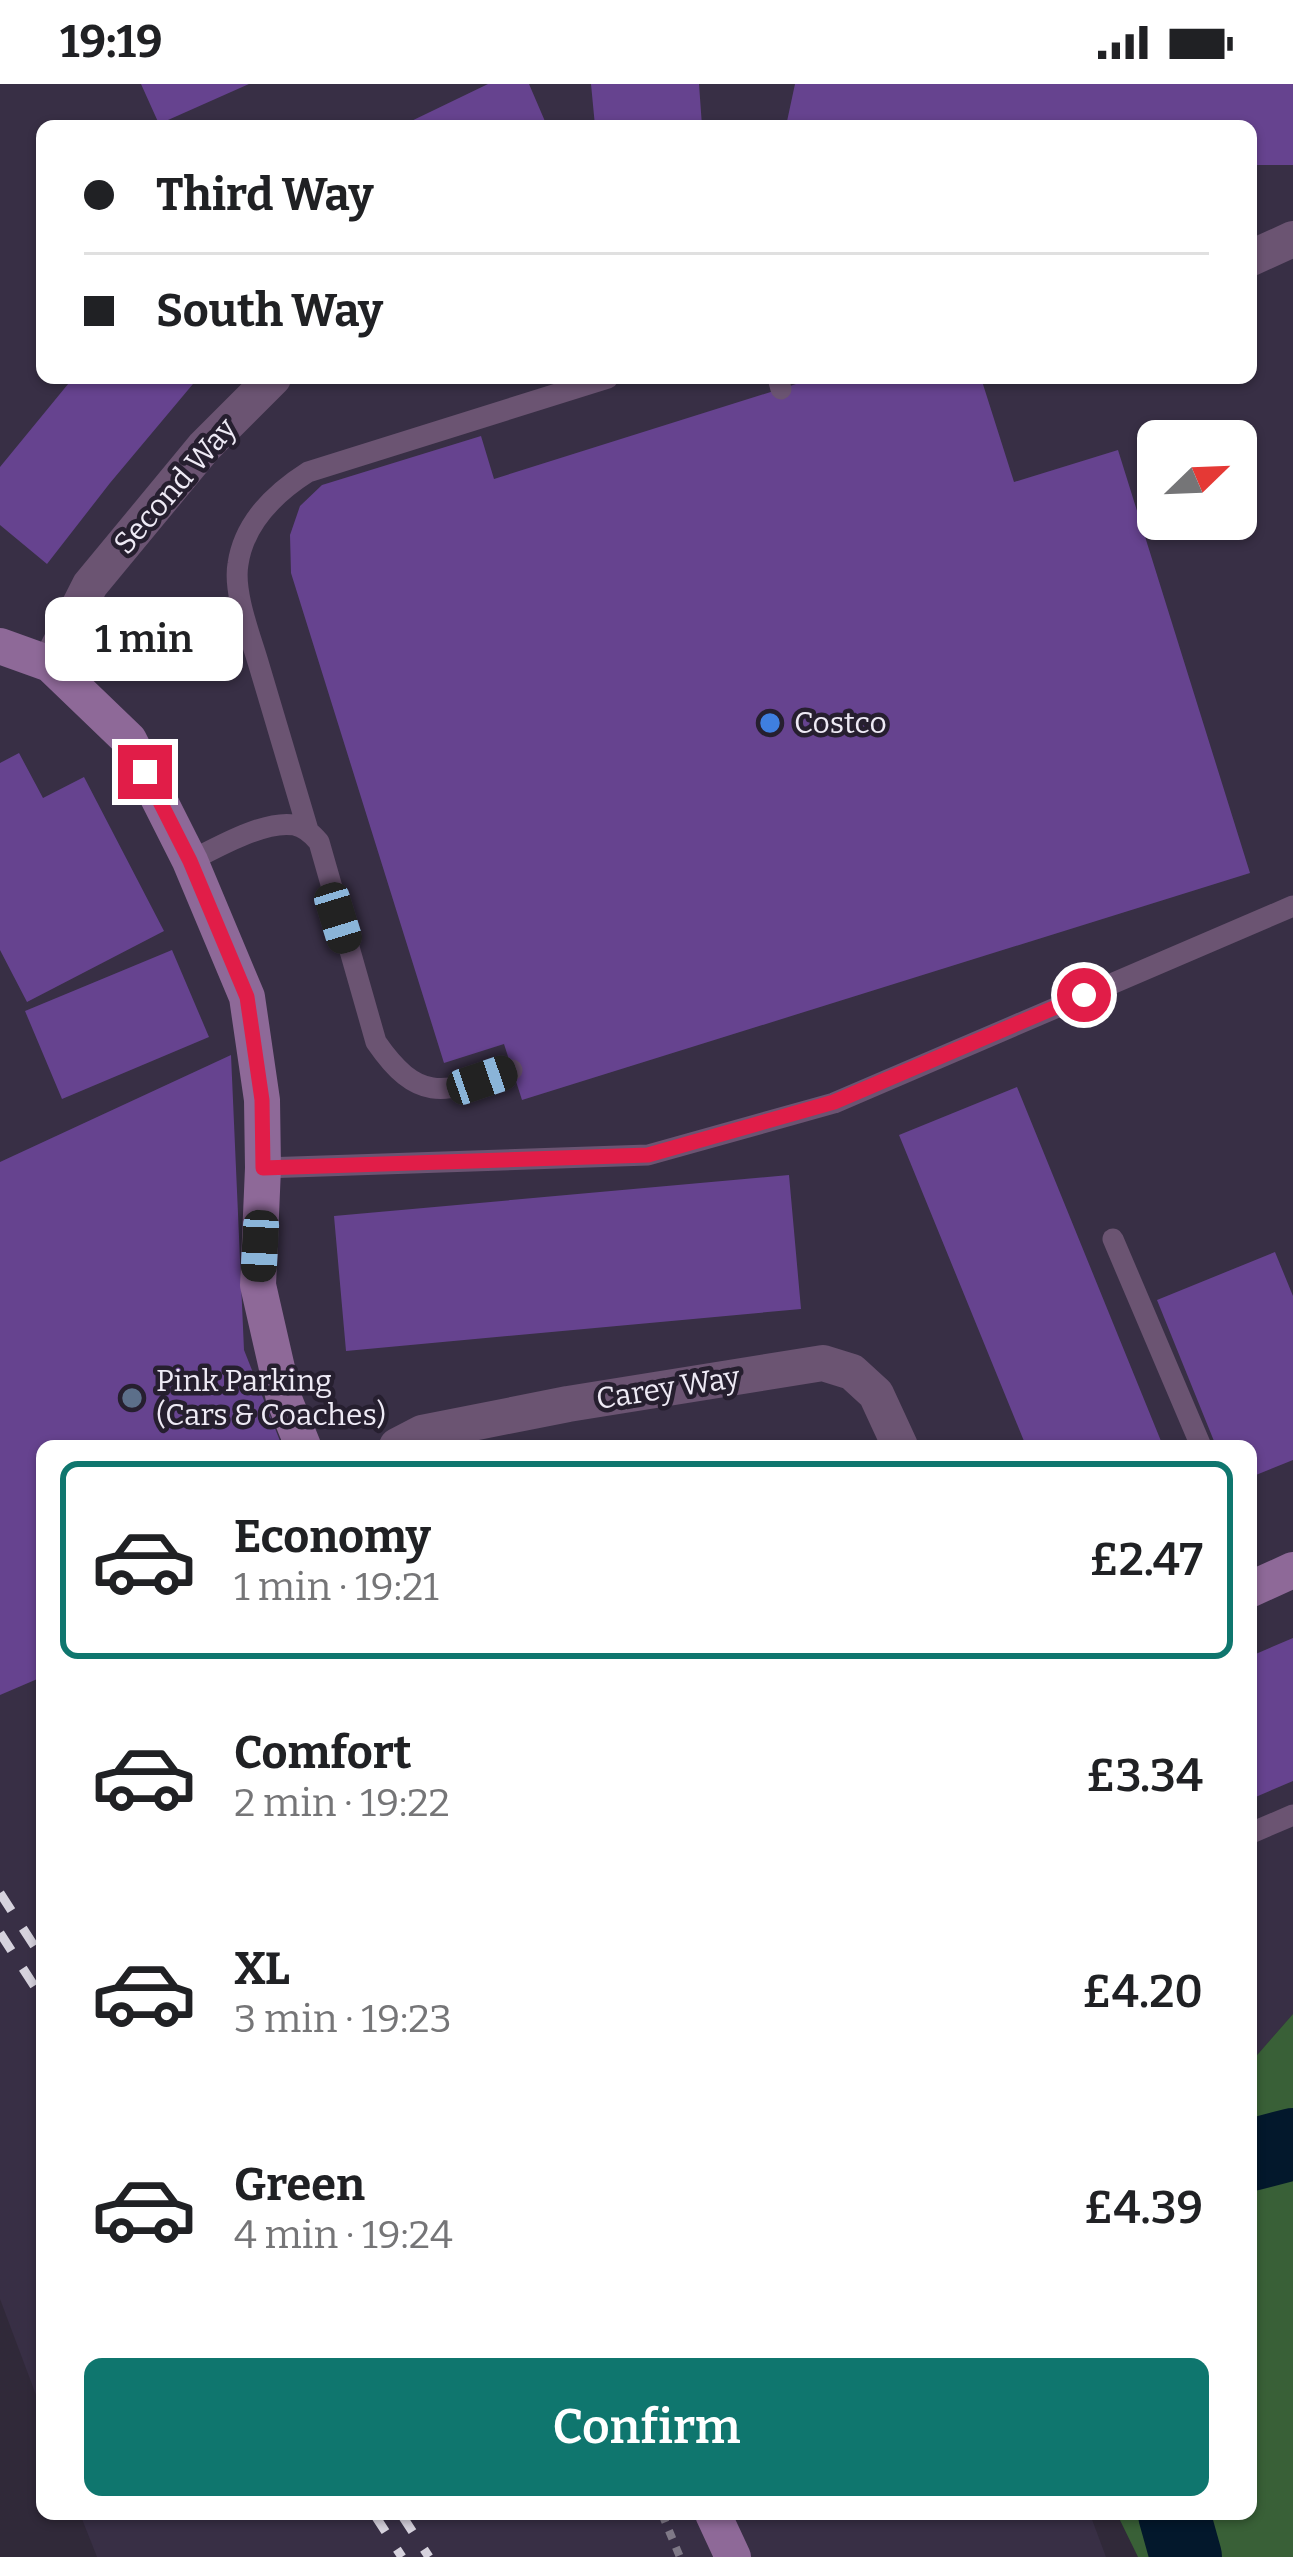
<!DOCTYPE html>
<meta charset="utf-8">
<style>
body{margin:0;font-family:Bitter,serif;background:#f2f2f2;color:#202124;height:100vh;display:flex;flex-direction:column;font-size:45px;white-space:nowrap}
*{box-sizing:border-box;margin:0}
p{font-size:39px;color:#757577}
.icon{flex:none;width:66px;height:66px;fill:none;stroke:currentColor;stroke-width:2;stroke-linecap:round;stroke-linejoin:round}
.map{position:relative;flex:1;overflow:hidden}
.panel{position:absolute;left:36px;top:1356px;width:1221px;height:1080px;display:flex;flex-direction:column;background:#fff;border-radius:18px;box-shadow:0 3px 9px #0004}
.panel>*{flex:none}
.hud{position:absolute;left:36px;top:36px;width:1221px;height:264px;border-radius:18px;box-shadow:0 3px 9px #0004;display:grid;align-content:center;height:264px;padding:0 48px;background:#fff}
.needle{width:78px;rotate:67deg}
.controls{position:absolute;left:1137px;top:336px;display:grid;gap:24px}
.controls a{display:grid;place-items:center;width:120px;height:120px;border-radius:18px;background:#fff;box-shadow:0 3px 9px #0004;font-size:60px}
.end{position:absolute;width:54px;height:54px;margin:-27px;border:15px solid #e11d48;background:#fff;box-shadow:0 0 0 6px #fff}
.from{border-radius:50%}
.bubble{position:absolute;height:84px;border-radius:18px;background:#fff;box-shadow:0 3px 9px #0004;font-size:39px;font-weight:600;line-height:84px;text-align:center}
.car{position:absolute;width:36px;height:72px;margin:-36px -18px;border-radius:15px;box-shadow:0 0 9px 3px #0007;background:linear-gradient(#222 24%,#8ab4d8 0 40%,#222 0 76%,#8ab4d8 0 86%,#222 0)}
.hud b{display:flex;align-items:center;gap:42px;height:114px;font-size:45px}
.hud b+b{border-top:3px solid #e0e0e0}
.hud i{width:30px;height:30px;background:#202124}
ul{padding:21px 0 0;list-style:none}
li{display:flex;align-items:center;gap:36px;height:198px;margin:0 24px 18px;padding:0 24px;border:6px solid transparent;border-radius:18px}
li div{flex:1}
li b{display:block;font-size:45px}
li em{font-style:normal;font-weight:600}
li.on{border-color:#0f766e}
li>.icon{width:108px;height:108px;stroke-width:1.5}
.primary-button{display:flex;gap:24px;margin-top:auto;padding:24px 48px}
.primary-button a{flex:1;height:138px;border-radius:18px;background:#0f766e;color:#fff;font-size:48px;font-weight:600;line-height:138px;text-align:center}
.status{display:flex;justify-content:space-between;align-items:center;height:84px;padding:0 60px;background:#fff;direction:ltr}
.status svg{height:33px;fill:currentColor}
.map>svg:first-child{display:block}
.built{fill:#382f45;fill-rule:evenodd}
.green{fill:#396037}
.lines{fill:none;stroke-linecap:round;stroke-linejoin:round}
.river{stroke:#03182c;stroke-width:72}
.building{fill:#66438f}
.path{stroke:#7f7987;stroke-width:8;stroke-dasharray:9 9;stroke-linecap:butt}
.lane{stroke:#6b5472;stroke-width:21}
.street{stroke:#6b5472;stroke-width:36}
.secondary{stroke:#8e6998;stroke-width:36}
.rail{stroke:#d6d2dd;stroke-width:9;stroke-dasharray:21 21;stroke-linecap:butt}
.route{stroke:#e11d48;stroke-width:15}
.shop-dot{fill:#3f7fe0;stroke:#261f2f;stroke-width:4.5}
.service-dot{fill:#5c6f8a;stroke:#261f2f;stroke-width:4.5}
.labels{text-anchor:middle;stroke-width:9;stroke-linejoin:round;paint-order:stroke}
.street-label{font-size:30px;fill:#eeeaf5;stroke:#261f2f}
.poi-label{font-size:30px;fill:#eeeaf5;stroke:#261f2f;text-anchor:start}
</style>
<div class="status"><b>19:19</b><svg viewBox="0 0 49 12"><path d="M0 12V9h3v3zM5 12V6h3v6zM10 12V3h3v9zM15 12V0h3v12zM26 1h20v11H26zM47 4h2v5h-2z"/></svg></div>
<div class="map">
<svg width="1293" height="2473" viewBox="0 0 1293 2473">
<rect width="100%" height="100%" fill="#302939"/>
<path class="built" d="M0 0H1293V1930L1251 1978V1362H42V2327L0 2215ZM42 42H1251V294H42ZM1158 357H1236V435H1158Z
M80 2430H1090L1106 2473H97Z"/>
<path class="green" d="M1293 1930V2473H1138L1117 2430H1251V1978Z"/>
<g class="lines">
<path class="river" d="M1251 2071 1293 2060
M1174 2430 1186 2473"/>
</g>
<path class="building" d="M141 0H249L159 40Z
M488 0H529L547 42H401Z
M591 0H699L702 42H595Z
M795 0H1293V81H1251V42H786Z
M73 294H198L110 399 47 480 0 441V383Z
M815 294H981L1014 398 1118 366 1250 789 522 1016 504 960 444 979 291 489 290 451 300 422 322 401 481 352 494 395Z
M19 669 43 714 84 693 164 847 27 918 0 866V679Z
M172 866 209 953 62 1015 25 927Z
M231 971 244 1266 282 1362H42V1593L0 1611V1078Z
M1017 1003 1163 1362H1026L899 1051Z
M789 1091 801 1225 346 1267 334 1132Z
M1275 1168 1293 1212V1376L1251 1393V1362H1216L1157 1216Z
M1293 1554V1697L1251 1715V1572Z"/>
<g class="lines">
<path class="path" d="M662 2430 680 2473"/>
<path class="lane" d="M778 294 781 305
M308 746C291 690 275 634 258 578 250 551 233 508 238 480 244 439 275 409 308 388L608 294
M190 777C216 764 264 736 294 741 305 743 312 750 319 758L376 958C420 1022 446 1008 512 986
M263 1084 648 1071 834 1019 1293 822
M1113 1155 1201 1362
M1251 1749 1293 1731"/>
<path class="street" d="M1251 174 1293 155
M50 580 90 501 204 363 273 294
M397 1362 422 1349 568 1320 823 1279 852 1288 876 1310 900 1362"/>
<path class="secondary" d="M0 562 50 580 129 656 190 777 247 913 262 1016 263 1084 258 1201 284 1315 303 1362
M1251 1505 1293 1486
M713 2430 733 2473"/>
<path class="rail" d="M0 1809 42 1874
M0 1849 42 1914
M374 2430 402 2473
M401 2430 429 2473"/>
</g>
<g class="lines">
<path class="route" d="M145 688 190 777 247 913 262 1016 263 1084 648 1071 834 1018 1084 911"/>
</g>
<circle class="shop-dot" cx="770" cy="639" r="12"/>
<circle class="service-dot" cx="132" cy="1314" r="12"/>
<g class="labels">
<g class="street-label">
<text transform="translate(175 402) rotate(-49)" y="10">Second Way</text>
<text transform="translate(668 1304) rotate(-9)" y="10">Carey Way</text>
</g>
<g class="poi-label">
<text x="794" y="649">Costco</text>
<text x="156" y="1307">Pink Parking<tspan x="156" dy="34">(Cars &amp; Coaches)</tspan></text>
</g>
</g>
</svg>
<div class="controls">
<a><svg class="needle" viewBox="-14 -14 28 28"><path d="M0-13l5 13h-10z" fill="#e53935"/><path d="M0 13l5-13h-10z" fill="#757577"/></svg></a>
</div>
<i class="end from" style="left:1084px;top:911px"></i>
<i class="end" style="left:145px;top:688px"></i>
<div class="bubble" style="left:45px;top:513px;width:198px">1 min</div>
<i class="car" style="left:338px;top:834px;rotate:163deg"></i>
<i class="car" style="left:482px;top:996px;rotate:71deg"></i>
<i class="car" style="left:260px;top:1162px;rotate:183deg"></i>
<div class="hud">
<b><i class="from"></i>Third Way</b>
<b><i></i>South Way</b>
</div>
<section class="panel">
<ul>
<li class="on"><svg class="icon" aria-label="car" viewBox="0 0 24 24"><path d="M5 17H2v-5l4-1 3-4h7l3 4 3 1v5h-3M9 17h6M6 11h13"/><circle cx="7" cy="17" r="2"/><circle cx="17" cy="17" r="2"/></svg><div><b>Economy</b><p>1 min · 19:21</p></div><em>£2.47</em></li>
<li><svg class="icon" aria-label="car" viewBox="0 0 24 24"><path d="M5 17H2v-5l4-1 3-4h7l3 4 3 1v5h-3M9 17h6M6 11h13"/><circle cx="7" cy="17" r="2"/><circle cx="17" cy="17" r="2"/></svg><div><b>Comfort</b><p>2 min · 19:22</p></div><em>£3.34</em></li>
<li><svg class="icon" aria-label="car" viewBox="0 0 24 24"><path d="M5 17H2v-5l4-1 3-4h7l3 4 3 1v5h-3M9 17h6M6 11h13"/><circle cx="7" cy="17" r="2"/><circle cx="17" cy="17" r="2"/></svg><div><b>XL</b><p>3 min · 19:23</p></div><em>£4.20</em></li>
<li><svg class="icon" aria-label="car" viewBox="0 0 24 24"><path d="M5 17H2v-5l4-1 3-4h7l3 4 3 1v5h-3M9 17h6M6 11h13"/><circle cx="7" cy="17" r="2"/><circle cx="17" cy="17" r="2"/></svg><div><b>Green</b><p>4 min · 19:24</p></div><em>£4.39</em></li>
</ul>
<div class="primary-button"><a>Confirm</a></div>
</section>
</div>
